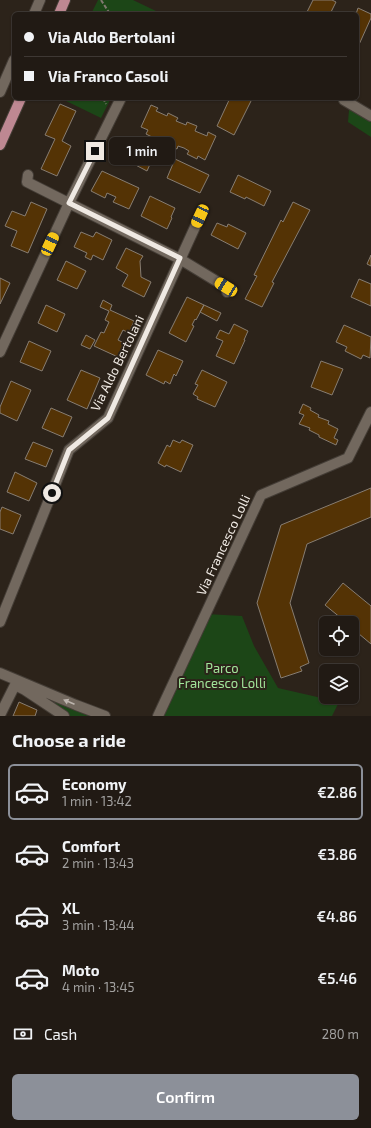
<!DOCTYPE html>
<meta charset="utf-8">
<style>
body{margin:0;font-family:"Exo 2",sans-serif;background:#29231d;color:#f1f3f6;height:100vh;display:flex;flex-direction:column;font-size:15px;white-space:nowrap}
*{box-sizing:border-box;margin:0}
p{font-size:13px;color:#a2a1a0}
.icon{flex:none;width:22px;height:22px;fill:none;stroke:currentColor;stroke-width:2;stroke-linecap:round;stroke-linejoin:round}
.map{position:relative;height:716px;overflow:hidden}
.drawer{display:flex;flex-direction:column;background:#211a14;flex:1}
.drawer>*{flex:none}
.hud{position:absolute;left:12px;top:12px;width:347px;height:88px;border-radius:6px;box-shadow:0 1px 3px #0004,0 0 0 1px #3e3834;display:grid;align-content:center;height:88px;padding:0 12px;background:#211a14}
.buttons{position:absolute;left:319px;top:616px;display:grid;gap:8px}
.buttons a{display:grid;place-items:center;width:40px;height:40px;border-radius:6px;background:#211a14;box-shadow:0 1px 3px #0004,0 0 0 1px #3e3834;font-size:20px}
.end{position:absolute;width:18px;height:18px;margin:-9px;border:5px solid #efe9e3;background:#111;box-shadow:0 0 0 2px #111}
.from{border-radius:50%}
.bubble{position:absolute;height:28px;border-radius:6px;background:#211a14;box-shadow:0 1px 3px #0004,0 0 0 1px #3e3834;font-size:13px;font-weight:600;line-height:28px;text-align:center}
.car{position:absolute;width:12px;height:24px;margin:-12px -6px;border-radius:5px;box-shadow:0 0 3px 1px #0007;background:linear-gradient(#f5c518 24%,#345 0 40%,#f5c518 0 76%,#345 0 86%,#f5c518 0)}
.hud b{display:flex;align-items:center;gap:14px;height:38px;font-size:15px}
.hud b+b{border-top:1px solid #3e3834}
.hud i{width:10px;height:10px;background:#f1f3f6}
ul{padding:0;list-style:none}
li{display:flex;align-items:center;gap:12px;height:56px;margin:0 8px 6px;padding:0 4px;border:2px solid transparent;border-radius:6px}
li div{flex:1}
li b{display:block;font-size:15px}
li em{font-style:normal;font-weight:600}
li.current{border-color:#8c9099}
li>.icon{width:36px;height:36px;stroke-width:1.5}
h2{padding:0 12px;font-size:18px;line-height:48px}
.pay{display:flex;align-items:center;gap:10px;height:44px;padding:0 12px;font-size:15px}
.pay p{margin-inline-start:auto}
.button{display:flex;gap:8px;margin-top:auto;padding:8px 12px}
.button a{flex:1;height:46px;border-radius:6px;background:#8c9099;color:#fff;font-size:16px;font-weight:600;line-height:46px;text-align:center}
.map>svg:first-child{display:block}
.green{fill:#1c4617}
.building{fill:#543305;stroke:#877d72}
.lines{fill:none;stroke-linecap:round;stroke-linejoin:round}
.minor-casing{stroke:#443d36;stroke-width:12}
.major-casing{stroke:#443d36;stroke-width:12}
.path{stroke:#807870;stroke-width:2;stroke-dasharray:4 2;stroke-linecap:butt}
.minor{stroke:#72685e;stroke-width:10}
.major{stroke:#be8892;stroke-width:10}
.oneway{fill:#bdb5ae}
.route{stroke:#efe9e3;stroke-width:5}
.labels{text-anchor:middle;stroke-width:4;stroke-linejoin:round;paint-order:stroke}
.street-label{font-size:13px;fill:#efe9e3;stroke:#2c231a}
.park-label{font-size:13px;fill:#a1e499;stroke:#2c231a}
</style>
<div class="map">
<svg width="371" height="716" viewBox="0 0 371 716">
<rect width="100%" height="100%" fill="#2c231a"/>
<path class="green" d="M98 0H133L156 11 154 14H91Z
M60 98H111L101 118Z
M359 109 371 116V137L348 122 349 110Z
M206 614 242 616 254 646 278 688 339 702 332 716H158Z
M25 690 105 716H64Z"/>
<path class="building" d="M313 0H332L336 2 330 14H306Z
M358 8 371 14V18L357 49V14H356Z
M230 98H250L252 99 234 135 217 126Z
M60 104 76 111 62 141 71 146 57 176 41 169 55 139 45 135Z
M151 105 158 108 156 111 167 116 168 113 178 118 176 121 186 125 187 122 197 126 195 131 207 136 208 132 216 136 205 160 198 156 197 159 187 154 189 151 184 148 178 146 177 149 166 144 167 141 159 137 158 140 146 134 148 130 141 127Z
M137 141 157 150 150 162H151L147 171 126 160Z
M175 159 209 175 200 193 167 178Z
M102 171 139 188 129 209 113 202 116 197 107 193 105 198 91 191Z
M238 175 271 191 264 206 246 197 245 199 230 192Z
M150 196 175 208 171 217 172 218 167 229 141 216Z
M31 202 47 209 28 253 11 246 17 231 5 226 12 211 25 216Z
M293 202 310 210 272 282 274 283 262 307 245 299 257 276 254 275 281 220 283 222Z
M217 223 227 227 228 224 246 233 238 249 211 235Z
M81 232 93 237 96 232 112 240 103 260 93 255 91 260 85 257 87 253 74 247Z
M126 248 143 256 140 261 141 277 151 282 144 297 122 286 128 275 116 268Z
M371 255V266L367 264Z
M66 261 86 271 77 289 57 280Z
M0 278 10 283 0 304Z
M359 279 371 284V306L351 297Z
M187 297 204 305 196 320 195 319 192 325 194 326 186 342 169 333Z
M103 300 112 305 110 310 134 321 129 333 123 330 118 340 124 343 118 357 94 346 101 332 104 333 109 322 105 320 109 311 100 307Z
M46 305 65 314 57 332 38 323Z
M204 305 221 313 217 321 200 312Z
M234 324 248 331 244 340H245L234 364 216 356 223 341 216 338 220 330 229 334Z
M344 325 371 337 370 358 363 355 361 359 345 351 347 347 336 342Z
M86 335 95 340 90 349 81 345Z
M29 341 51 351 42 371 20 362Z
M158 350 183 361 176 376 174 374 170 384 165 381 164 384 146 375Z
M321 361 343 369 332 395 311 387Z
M81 370 100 378 87 409 67 400Z
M202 370 227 382 215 407 197 399 198 397 193 394 198 385 195 384Z
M11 381 31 390 17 421 0 413V407Z
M303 404 311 408 310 410 319 415 318 417 329 421 328 424 338 429 334 438 338 440 336 445 319 437V435L309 430 310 428 299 424 304 415 299 413Z
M51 408 72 417 63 437 42 428Z
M173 440 180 443 182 440 193 445 181 472 166 465 165 467 158 463 167 445 170 447Z
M33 442 53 450 46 467 25 459Z
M15 472 37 483 29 501 7 492Z
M371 488V517L307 544 290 603 309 663 300 667 302 671 281 678 257 603 281 525Z
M2 507 21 515 13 534 0 529V512Z
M343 583 371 606V644L352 628V623H347L325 605Z
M19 702 37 710 35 716H13Z"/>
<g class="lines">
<defs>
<path id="minor" d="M34 14 40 0
M0 92 14 60
M343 98 344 100 371 116
M28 175 27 182 180 259 226 287 227 292
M0 352 69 203 121 98
M0 622 69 450 108 418 200 216
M0 673 76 705 105 716
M19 687 25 690 64 716
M0 715 15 685
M158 716 261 495 348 458 371 412"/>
<path id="major" d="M59 14 65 0
M0 145 21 98"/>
</defs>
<use href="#minor" class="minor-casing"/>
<use href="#major" class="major-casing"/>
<path class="path" d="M101 0 110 14
M103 98 106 104"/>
<use href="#minor" class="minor"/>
<use href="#major" class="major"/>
</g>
<defs><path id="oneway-solid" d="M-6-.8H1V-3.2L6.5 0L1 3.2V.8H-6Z"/></defs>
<use class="oneway" href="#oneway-solid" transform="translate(69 702) rotate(-157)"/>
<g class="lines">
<path class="route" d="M52 493 69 450 108 418 180 258 69 203 95 151"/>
</g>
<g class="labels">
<g class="street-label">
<text transform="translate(117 363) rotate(-64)" y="5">Via Aldo Bertolani</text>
<text transform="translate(223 545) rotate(-65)" y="5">Via Francesco Lolli</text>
</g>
<g class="park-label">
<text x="222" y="673">Parco<tspan x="222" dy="15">Francesco Lolli</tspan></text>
</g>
</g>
</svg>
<div class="buttons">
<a><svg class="icon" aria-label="locate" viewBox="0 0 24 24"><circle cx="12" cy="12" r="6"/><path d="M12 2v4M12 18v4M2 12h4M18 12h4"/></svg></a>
<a><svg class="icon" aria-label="layers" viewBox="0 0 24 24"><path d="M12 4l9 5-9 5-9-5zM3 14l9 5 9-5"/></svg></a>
</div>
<i class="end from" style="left:52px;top:493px"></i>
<i class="end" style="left:95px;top:151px"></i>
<div class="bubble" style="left:109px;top:137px;width:66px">1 min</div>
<i class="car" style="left:200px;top:216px;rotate:205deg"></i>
<i class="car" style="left:50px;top:244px;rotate:25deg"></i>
<i class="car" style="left:226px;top:287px;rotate:302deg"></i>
<div class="hud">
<b><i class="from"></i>Via Aldo Bertolani</b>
<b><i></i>Via Franco Casoli</b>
</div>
</div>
<section class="drawer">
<h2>Choose a ride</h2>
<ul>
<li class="current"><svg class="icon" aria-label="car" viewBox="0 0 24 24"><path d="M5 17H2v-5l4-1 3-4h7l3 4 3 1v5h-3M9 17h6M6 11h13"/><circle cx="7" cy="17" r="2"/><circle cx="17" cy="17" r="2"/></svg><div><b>Economy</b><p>1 min · 13:42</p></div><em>€2.86</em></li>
<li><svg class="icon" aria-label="car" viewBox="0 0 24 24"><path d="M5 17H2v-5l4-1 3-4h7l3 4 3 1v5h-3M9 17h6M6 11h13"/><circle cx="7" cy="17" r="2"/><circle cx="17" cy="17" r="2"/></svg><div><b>Comfort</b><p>2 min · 13:43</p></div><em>€3.86</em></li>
<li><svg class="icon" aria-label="car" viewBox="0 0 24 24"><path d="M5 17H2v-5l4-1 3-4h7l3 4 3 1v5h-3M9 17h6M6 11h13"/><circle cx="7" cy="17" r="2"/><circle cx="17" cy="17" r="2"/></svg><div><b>XL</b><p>3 min · 13:44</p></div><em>€4.86</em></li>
<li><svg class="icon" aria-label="car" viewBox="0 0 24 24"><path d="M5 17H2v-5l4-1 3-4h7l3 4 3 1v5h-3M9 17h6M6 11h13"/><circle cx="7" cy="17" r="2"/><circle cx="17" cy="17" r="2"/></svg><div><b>Moto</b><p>4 min · 13:45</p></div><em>€5.46</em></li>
</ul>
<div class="pay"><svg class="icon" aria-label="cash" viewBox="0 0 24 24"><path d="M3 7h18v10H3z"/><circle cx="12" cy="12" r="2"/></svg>Cash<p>280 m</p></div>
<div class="button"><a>Confirm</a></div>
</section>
